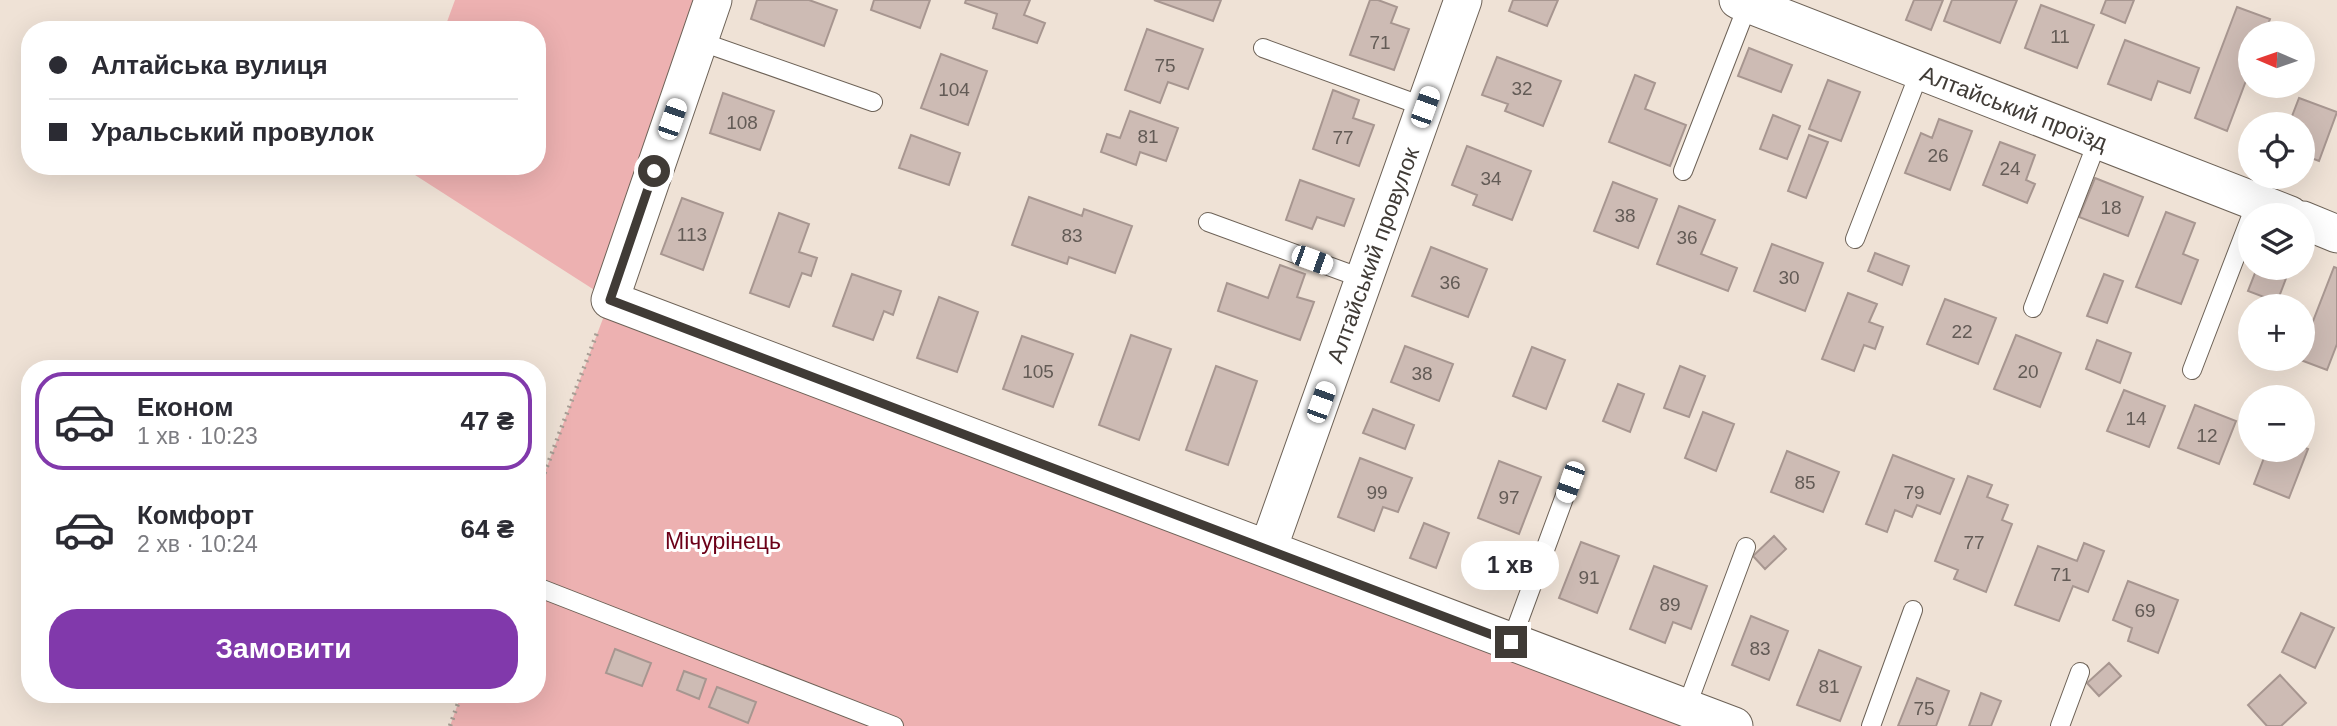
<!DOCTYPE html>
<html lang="uk">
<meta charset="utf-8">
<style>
body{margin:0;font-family:Helvetica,sans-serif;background:#f2f2f3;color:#2b2b33;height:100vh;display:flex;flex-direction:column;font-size:26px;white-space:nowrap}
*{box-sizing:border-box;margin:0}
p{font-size:23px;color:#7c7c81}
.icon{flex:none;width:38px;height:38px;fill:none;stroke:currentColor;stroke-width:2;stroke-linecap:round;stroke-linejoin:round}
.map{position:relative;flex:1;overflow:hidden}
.details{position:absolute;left:21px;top:360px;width:525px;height:343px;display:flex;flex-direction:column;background:#fff;border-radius:28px;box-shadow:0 7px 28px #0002}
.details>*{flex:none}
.hud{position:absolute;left:21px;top:21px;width:525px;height:154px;border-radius:28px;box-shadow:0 7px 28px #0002;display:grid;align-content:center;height:154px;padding:0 28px;background:#fff}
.needle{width:46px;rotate:272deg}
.tools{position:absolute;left:2238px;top:21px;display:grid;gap:14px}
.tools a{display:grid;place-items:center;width:77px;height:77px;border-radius:50%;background:#fff;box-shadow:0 7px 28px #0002;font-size:35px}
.end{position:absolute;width:32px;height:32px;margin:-16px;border:9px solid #403b36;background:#fff;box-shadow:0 0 0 4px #fff}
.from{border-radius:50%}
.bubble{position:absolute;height:49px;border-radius:24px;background:#fff;box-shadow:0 7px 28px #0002;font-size:23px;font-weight:700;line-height:49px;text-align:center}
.car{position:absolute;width:21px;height:42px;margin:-21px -10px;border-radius:9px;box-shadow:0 0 5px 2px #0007;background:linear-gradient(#fff 24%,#345 0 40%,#fff 0 76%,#345 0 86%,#fff 0)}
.hud b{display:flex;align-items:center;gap:24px;height:66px;font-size:26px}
.hud b+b{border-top:2px solid #e1e1e2}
.hud i{width:18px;height:18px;background:#2b2b33}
ul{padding:12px 0 0;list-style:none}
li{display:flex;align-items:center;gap:21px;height:98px;margin:0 14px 10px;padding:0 14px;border:4px solid transparent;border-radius:28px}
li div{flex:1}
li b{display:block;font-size:26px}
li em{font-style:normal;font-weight:700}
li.current{border-color:#8139ab}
li>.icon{width:63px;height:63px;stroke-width:1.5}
.action{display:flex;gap:14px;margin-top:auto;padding:14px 28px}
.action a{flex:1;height:80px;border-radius:28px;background:#8139ab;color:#fff;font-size:28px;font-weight:700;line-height:80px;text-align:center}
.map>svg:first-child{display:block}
.green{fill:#edb1b1}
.building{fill:#cdbbb4;stroke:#a79690;stroke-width:2}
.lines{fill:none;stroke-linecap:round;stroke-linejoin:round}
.service-casing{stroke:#6d6257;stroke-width:20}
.minor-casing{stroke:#6d6257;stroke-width:39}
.path{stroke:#a79d94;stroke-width:4.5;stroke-dasharray:2 5;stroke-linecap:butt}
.service{stroke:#fff;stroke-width:18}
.minor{stroke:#fff;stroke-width:37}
.route{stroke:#403b36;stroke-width:9}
.labels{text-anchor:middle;stroke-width:6;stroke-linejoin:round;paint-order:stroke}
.number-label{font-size:19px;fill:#635b56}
.street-label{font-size:23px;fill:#403b36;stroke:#fff}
.park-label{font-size:23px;fill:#6c0018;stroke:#fff}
</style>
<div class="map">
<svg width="2337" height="726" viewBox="0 0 2337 726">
<rect width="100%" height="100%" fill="#efe2d6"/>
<path class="green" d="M455 0H713L610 299 1734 726H450L461 695H537V493L610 300 401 166H537V30H444Z"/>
<path class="building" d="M757 0H809L837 10 824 46 751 19Z
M874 0H930L920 28 871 10Z
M966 0H1030L1024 15 1045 23 1037 43 993 28 997 14 965 3Z
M1154 0H1221L1213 21Z
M1370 0H1378L1397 7 1391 23 1409 29 1394 70 1350 55Z
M1513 0H1558L1547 26 1509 11Z
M1914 0H1943L1931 30 1906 20Z
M1952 0H2017L2000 43 1944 21Z
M2106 0H2134L2125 23 2101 13Z
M2041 5 2094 25 2077 68 2025 48Z
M2237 7 2270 19 2265 33H2250V70L2227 131 2195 118Z
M1147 29 1203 49 1188 89 1168 82 1160 103 1125 90Z
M2125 40 2199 68 2190 93 2158 81 2151 100 2108 84Z
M1749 48 1792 65 1781 92 1738 76Z
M941 54 987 71 968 125 921 108Z
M1497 57 1561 81 1543 126 1505 111 1508 104 1482 95Z
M1635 75 1655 83 1645 109 1686 125 1670 166 1609 142Z
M1828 80 1860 92 1841 141 1809 129Z
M1333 90 1359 100 1353 118 1374 125 1359 166 1313 149Z
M723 93 774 111 760 150 710 133Z
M2299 98 2337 112 2319 161 2303 155V124H2289Z
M1130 111 1178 128 1166 161 1140 152 1136 165 1101 152 1107 134 1120 138Z
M1773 115 1800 126 1787 159 1760 149Z
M1939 119 1972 131 1950 190 1905 173 1921 133 1932 138Z
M911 135 960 153 949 185 899 168Z
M1809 135 1828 142 1806 198 1788 191Z
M2000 142 2035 155 2026 180 2035 184 2027 203 1983 185Z
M1467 146 1531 171 1512 220 1473 205 1477 195 1452 185Z
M2095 178 2143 197 2128 236 2079 217Z
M1300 180 1354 199 1344 226 1317 217 1312 229 1286 220Z
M1613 182 1657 199 1638 248 1594 231Z
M1029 197 1082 216 1084 209 1132 226 1115 273 1069 257 1067 264 1012 245Z
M682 198 723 213 703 270 661 254Z
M1679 206 1715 220 1701 254 1737 268 1728 291 1657 264Z
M2166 212 2195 223 2183 254 2198 260 2181 304 2136 287Z
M779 213 809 224 799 252 817 258 811 276 802 273 789 307 750 293Z
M1772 244 1823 263 1805 311 1754 291Z
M1431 247 1487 269 1468 317 1412 296Z
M1875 253 1909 266 1902 285 1868 271Z
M1280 265 1305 274 1297 297 1314 302 1300 340 1218 311 1227 283 1268 298Z
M2334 267 2337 268V344L2327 370 2298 359H2303V347Z
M2257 268H2290L2277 302 2248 291Z
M852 274 901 291 893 315 884 311 873 340 833 326Z
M2104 274 2123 281 2107 323 2087 316Z
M1848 293 1877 304 1869 322 1883 327 1875 349 1864 345 1854 371 1822 359Z
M939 297 978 312 957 372 917 358Z
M1945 299 1996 318 1978 364 1927 344Z
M1131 335 1171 349 1139 440 1099 425Z
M2016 335 2061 353 2040 407 1994 389Z
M1022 336 1073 354 1053 407 1003 389Z
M2097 340 2131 353 2120 383 2086 369Z
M1405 346 1453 364 1439 401 1391 382Z
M1532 347 1565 360 1546 409 1513 396Z
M1216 366 1257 381 1228 465 1186 450Z
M1680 366 1705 376 1689 417 1664 408Z
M1618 384 1644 394 1630 432 1603 421Z
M2124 390 2165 406 2149 447 2107 431Z
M2195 405 2236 421 2219 464 2178 448Z
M1373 409 1414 425 1405 449 1363 433Z
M1703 412 1734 424 1716 471 1685 458Z
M2303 447 2308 449 2289 498 2254 484 2267 450H2303Z
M1787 451 1839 472 1823 512 1771 492Z
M1893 455 1954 479 1940 514 1917 505 1912 517 1895 510 1887 532 1866 524Z
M1360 458 1412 478 1398 512 1383 507 1374 531 1338 517Z
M1499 461 1541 477 1519 534 1478 518Z
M1968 476 1992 485 1987 497 2008 505 2002 520 2012 524 1986 592 1954 579 1958 570 1935 561Z
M1424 523 1449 533 1436 568 1410 558Z
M1774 536 1786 549 1765 569 1753 556Z
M1581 542 1619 556 1597 613 1559 598Z
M2084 543 2104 551 2088 592 2073 586 2059 621 2015 605 2038 546 2077 561Z
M1654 566 1707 586 1691 629 1673 622 1665 643 1630 629Z
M2128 581 2178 600 2158 653 2128 641 2132 628 2113 620Z
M2301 613 2334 628 2315 668 2282 652Z
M1751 616 1788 631 1769 680 1732 665Z
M615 649 651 663 642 686 606 673Z
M1819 650 1861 667 1840 721 1797 705Z
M2109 663 2121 676 2099 696 2087 683Z
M684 671 706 679 699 699 677 690Z
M2280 675 2306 703 2281 726H2267L2248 705Z
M1917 678 1949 691 1936 726H1898Z
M717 687 756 702 748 723 709 707Z
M1981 693 2001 701 1991 726H1969Z"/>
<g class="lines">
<defs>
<path id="service" d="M699 41 873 102
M1263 48 1425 107
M1683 171 1748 4
M1208 222 1364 279
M1855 239 1920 71
M2033 308 2098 140
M2192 370 2250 219
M537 587 894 726
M1511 642 1570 482
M1686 708 1746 547
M1871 726 1913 610
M2060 726 2080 672"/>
<path id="minor" d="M713 0 610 300 1734 726
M1738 0 2290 215
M2303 220 2337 234
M1268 549 1463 0"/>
</defs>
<use href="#service" class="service-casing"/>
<use href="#minor" class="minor-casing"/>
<path class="path" d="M537 493 597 333
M450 726 461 695"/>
<use href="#service" class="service"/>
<use href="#minor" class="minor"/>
</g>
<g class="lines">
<path class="route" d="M654 171 610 300 1511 642"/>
</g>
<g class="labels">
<g class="number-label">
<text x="2060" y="43">11</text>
<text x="1380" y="49">71</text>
<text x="1165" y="72">75</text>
<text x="1522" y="95">32</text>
<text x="954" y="96">104</text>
<text x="742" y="129">108</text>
<text x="1148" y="143">81</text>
<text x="1343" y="144">77</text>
<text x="1938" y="162">26</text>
<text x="2010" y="175">24</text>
<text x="1491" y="185">34</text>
<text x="2111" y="214">18</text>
<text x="1625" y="222">38</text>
<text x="692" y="241">113</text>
<text x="1072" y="242">83</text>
<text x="1687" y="244">36</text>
<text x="1789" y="284">30</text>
<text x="1450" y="289">36</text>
<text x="1962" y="338">22</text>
<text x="1038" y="378">105</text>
<text x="2028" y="378">20</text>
<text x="1422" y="380">38</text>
<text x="2136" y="425">14</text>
<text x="2207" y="442">12</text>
<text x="1805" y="489">85</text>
<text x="1377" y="499">99</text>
<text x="1914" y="499">79</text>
<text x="1509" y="504">97</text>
<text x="1974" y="549">77</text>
<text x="2061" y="581">71</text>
<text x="1589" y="584">91</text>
<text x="1670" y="611">89</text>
<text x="2145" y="617">69</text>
<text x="1760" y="655">83</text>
<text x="1829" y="693">81</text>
<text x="1924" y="715">75</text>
</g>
<g class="street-label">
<text transform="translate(2014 108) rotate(21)" y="8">Алтайський проїзд</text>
<text transform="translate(1373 255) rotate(-70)" y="8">Алтайський провулок</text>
</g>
<g class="park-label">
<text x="723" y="549">Мічурінець</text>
</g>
</g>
</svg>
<div class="tools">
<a><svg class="needle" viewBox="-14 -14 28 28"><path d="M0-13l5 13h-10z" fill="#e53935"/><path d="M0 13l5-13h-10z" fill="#7c7c81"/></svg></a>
<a><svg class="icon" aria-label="locate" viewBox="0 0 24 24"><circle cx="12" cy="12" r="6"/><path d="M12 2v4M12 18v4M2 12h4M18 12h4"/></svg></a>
<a><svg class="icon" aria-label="layers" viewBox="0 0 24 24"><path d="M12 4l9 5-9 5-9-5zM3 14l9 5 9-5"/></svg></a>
<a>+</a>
<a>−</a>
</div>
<i class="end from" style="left:654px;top:171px"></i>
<i class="end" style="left:1511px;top:642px"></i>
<div class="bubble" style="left:1461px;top:541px;width:98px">1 хв</div>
<i class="car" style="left:1425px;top:107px;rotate:20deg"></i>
<i class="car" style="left:672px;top:119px;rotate:19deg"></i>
<i class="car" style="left:1312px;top:260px;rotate:110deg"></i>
<i class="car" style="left:1321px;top:402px;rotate:20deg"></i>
<i class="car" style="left:1570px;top:482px;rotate:200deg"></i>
<div class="hud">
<b><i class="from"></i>Алтайська вулиця</b>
<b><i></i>Уральський провулок</b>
</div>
<section class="details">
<ul>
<li class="current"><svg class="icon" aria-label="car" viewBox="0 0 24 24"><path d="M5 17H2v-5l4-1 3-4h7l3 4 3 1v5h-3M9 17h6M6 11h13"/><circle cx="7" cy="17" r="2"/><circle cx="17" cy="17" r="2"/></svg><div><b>Економ</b><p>1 хв · 10:23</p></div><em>47 ₴</em></li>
<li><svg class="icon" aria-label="car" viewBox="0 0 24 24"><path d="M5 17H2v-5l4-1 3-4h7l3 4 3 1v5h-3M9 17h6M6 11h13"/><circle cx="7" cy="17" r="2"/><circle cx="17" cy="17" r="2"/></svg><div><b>Комфорт</b><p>2 хв · 10:24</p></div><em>64 ₴</em></li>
</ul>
<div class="action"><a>Замовити</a></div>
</section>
</div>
